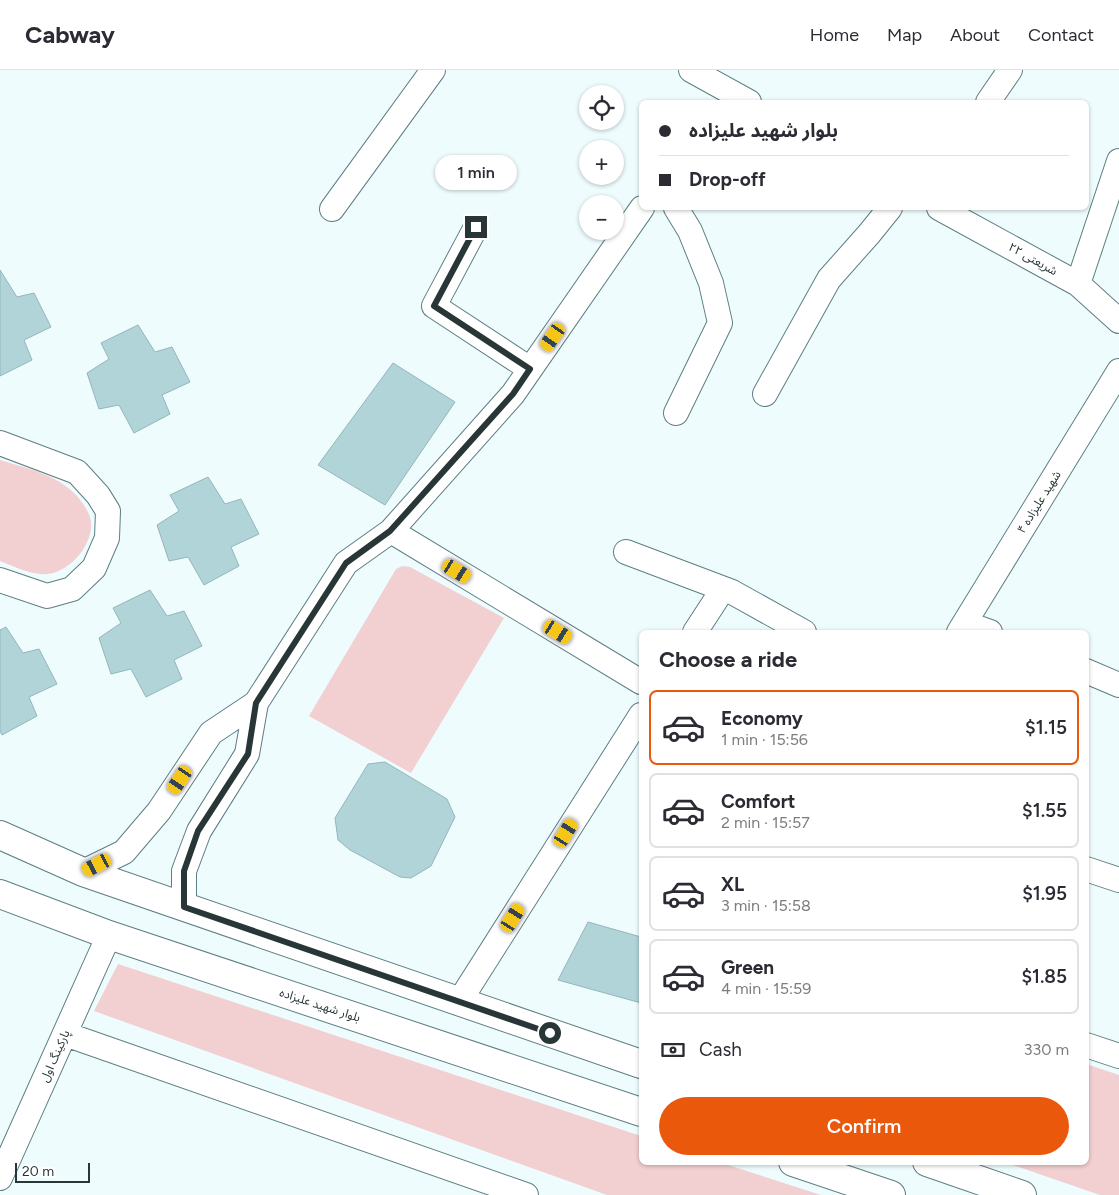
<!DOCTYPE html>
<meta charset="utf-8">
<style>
body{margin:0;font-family:Figtree,"Noto Sans Arabic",sans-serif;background:#f7f7f7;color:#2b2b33;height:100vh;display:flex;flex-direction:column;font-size:19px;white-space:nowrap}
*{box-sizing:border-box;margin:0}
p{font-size:16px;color:#7c7c81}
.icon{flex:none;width:28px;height:28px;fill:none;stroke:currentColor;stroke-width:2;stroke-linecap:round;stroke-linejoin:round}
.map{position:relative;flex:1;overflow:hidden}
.drawer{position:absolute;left:639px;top:560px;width:450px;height:535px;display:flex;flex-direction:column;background:#fff;border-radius:8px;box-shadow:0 1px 4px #0004}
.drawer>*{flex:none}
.guide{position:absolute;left:639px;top:30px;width:450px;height:110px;border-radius:8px;box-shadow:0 1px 4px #0004;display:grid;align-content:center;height:110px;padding:0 20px;background:#fff}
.fabs{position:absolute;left:579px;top:15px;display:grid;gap:10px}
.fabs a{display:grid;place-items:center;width:45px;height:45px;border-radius:50%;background:#fff;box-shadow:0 1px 4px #0004;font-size:25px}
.scale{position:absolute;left:15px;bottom:12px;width:75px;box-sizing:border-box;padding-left:5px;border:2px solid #283638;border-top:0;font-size:14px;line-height:18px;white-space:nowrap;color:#283638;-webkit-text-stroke:4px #fff;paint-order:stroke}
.end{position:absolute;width:22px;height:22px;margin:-11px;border:6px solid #283638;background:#fff;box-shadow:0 0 0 2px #fff}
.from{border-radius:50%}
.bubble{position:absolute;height:35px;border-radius:18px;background:#fff;box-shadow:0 1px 4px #0004;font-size:16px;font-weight:600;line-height:35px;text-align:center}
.car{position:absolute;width:15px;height:30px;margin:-15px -8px;border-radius:6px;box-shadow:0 0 4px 1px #0007;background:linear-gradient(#f5c518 24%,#345 0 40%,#f5c518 0 76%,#345 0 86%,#f5c518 0)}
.guide b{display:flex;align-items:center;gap:18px;height:48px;font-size:19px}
.guide b+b{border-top:1px solid #e1e1e2}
.guide i{width:12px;height:12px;background:#2b2b33}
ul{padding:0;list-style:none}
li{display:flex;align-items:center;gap:15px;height:75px;margin:0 10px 8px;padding:0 10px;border:2px solid #e1e1e2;border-radius:8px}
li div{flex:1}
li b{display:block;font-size:19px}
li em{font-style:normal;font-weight:600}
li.active{border-color:#ea580c}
li>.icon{width:45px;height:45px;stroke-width:1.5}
h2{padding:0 20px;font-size:22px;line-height:60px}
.pay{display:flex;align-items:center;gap:12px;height:55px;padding:0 20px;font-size:19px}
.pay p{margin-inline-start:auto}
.primary-button{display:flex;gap:10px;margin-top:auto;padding:10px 20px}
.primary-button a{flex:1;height:58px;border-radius:30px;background:#ea580c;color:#fff;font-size:20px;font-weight:600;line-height:58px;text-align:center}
header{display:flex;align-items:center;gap:30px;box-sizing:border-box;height:70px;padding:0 25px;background:#fff;border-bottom:1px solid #e1e1e2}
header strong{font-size:24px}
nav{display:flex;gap:28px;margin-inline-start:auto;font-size:18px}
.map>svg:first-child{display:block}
.green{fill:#f2cfd0}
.building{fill:#b1d4d9;stroke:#94b6bb}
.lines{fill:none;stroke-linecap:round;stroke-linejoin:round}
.minor-casing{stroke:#5d7e82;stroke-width:26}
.primary-casing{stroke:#5d7e82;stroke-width:30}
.minor{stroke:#fff;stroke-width:24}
.primary{stroke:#fff;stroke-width:28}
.route{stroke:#283638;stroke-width:6}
.labels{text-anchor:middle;stroke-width:4.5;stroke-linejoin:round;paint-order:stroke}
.street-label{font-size:12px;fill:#283638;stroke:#fff}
</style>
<header>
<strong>Cabway</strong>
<nav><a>Home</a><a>Map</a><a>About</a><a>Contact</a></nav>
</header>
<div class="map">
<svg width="1119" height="1125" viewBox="0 0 1119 1125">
<rect width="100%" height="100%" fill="#eefcfe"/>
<path class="green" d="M0 390C26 398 56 404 76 425 82 432 90 442 91 452 93 477 66 507 40 504 27 503 13 496 0 491Z
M402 496 410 497 504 548 411 703 309 646 396 499Z
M118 894 641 1066V1092L722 1093 821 1125H607L94 941Z
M1086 994 1119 1005V1125H1100L1007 1093 1086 1092Z"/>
<path class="building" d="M0 200 17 227 34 223 51 257 24 270 32 290 0 306Z
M138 255 155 282 172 277 190 312 162 325 170 344 134 363 119 335 99 339 87 303 109 289 101 273Z
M393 293 455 332 385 435 318 395Z
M208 407 225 434 241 429 259 464 231 477 239 496 204 515 188 487 169 491 157 455 179 441 170 425Z
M150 520 167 546 184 541 202 576 174 590 182 609 146 627 131 599 111 604 99 568 121 553 113 538Z
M6 557 23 583 39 579 57 614 29 627 37 646 2 665 0 661V560Z
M385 692 447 729 455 747 431 796 411 808 400 807 350 780 338 770 335 748 368 694Z
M588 852 641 867V933L558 910Z"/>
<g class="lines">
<defs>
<path id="minor" d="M691 0 749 32
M988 32 1010 0
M676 138 690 161 711 213 720 253 676 343
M939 138 1078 214 1119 251
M332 139 433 0
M476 157 434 236 530 299
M1078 214 1119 91
M765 324 829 209 869 164 890 138
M0 373 77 402 98 425 108 441 107 468 94 498 72 519 47 526 0 510
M391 461 641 612
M626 482 732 522 804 562
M965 553 990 562
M695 562 723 519
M959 562 1119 301
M1086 601 1119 615
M1086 799 1119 810
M83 802 124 782 159 741 211 663 256 633
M184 837V801L199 761 247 684 256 633 346 493 391 461 513 324 642 138
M459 932 641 645
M65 964 526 1125
M1086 975 1119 986
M0 1108 109 865"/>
<path id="primary" d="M0 765 83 802 641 994
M0 824 109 865 641 1042
M793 1092 891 1125
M927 1092 1022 1125"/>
</defs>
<use href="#minor" class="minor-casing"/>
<use href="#primary" class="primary-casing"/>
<use href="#minor" class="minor"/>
<use href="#primary" class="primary"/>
</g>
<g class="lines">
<path class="route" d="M476 157 434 236 530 299 513 324 390 461 346 493 256 633 248 684 198 761 184 801V837L550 963"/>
</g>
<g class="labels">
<g class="street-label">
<text transform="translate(1033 189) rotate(29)" y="4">شریعتی ۲۲</text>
<text transform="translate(1039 432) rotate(-58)" y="4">شهید علیزاده ۴</text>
<text transform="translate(320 935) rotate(18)" y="4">بلوار شهید علیزاده</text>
<text transform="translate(55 986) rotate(-66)" y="4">پارکینگ اول</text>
</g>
</g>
</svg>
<div class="fabs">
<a><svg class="icon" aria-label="locate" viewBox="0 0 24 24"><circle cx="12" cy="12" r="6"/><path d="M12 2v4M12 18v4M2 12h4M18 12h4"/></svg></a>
<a>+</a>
<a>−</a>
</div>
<div class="scale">20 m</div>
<i class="end from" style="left:550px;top:963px"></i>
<i class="end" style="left:476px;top:157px"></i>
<div class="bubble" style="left:435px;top:85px;width:82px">1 min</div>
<i class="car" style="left:553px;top:267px;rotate:215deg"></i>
<i class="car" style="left:457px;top:501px;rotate:121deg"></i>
<i class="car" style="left:558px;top:562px;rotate:121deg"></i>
<i class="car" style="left:180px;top:710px;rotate:214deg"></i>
<i class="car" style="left:566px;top:763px;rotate:32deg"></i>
<i class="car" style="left:97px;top:795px;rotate:243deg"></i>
<i class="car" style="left:513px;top:848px;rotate:32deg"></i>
<div class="guide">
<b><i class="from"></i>بلوار شهید علیزاده</b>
<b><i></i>Drop-off</b>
</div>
<section class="drawer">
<h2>Choose a ride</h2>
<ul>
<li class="active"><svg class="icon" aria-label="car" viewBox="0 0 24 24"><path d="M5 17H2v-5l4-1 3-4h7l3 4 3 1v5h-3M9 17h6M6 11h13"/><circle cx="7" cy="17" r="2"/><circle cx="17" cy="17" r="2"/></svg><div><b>Economy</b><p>1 min · 15:56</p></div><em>$1.15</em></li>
<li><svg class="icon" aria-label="car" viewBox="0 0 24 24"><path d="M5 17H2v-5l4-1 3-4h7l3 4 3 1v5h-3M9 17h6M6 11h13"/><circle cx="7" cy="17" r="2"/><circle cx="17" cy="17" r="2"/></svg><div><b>Comfort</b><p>2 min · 15:57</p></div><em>$1.55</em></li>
<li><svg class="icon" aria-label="car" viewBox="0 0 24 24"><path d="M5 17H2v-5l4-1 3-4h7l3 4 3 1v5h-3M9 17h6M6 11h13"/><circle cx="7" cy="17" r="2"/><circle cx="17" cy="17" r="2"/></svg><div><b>XL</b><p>3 min · 15:58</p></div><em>$1.95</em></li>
<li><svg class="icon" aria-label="car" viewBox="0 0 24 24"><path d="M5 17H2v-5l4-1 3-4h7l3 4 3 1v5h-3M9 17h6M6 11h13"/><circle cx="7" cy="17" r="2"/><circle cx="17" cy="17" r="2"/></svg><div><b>Green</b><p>4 min · 15:59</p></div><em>$1.85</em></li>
</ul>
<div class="pay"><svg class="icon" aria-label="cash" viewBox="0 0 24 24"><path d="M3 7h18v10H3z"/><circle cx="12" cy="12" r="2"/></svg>Cash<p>330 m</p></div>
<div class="primary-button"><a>Confirm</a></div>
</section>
</div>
